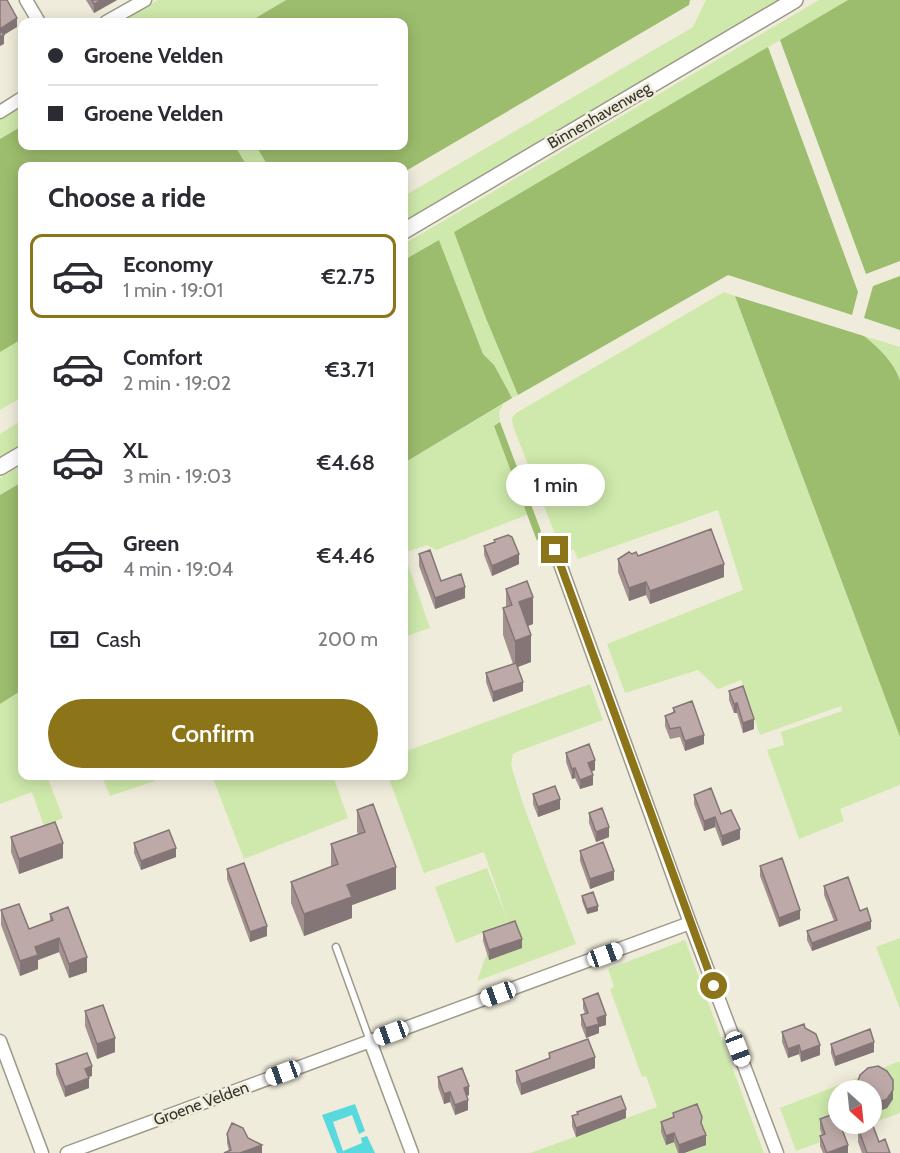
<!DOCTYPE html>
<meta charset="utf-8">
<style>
body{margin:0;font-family:Cabin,sans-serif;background:#f7f7f7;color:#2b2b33;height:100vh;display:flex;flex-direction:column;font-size:22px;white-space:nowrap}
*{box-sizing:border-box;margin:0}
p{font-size:20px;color:#7c7c81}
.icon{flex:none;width:33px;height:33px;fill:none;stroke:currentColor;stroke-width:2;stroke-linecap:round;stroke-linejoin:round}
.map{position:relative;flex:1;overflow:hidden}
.drawer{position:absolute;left:18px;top:162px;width:390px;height:618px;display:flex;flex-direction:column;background:#fff;border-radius:12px;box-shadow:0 3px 15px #0003}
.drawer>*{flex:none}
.hud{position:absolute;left:18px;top:18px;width:390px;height:132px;border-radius:12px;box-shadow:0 3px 15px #0003;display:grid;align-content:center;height:132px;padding:0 30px;background:#fff}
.needle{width:39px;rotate:153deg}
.fabs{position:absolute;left:828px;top:1080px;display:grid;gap:12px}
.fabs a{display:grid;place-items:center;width:54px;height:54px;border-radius:50%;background:#fff;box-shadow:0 3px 15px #0003;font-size:30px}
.end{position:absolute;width:27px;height:27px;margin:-14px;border:8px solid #8b7518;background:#fff;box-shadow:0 0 0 3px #fff}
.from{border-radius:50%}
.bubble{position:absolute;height:42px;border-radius:21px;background:#fff;box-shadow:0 3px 15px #0003;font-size:20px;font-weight:600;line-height:42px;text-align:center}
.car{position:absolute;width:18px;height:36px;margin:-18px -9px;border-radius:8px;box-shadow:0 0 4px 2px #0007;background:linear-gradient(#fff 24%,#345 0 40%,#fff 0 76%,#345 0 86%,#fff 0)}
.hud b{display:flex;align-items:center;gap:21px;height:57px;font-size:22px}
.hud b+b{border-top:2px solid #e1e1e2}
.hud i{width:15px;height:15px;background:#2b2b33}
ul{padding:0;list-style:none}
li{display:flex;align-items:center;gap:18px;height:84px;margin:0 12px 9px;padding:0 18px;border:3px solid transparent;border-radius:12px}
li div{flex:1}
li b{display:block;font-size:22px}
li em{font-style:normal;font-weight:600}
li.active{border-color:#8b7518}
li>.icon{width:54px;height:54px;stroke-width:1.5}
h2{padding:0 30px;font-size:27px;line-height:72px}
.pay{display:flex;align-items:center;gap:15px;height:66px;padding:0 30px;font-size:22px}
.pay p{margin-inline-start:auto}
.action{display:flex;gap:12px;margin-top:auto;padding:12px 30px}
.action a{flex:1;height:69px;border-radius:36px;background:#8b7518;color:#fff;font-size:24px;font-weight:600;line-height:69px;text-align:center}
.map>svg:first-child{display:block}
.green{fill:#cee9ab;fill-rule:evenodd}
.forest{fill:#9cbd6d}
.water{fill:#58d9dd}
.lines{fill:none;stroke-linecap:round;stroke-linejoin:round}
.service-casing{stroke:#9e9a8a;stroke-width:9}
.minor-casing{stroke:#9e9a8a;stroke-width:15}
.tertiary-casing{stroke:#9e9a8a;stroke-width:18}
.service{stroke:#fff;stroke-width:6}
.minor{stroke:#fff;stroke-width:12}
.tertiary{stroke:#fff;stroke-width:15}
.wall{fill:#a39190}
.shaded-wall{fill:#847676}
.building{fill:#bda9a8;stroke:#847676;stroke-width:1.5}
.route{stroke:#8b7518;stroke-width:8}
.labels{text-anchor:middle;stroke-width:5;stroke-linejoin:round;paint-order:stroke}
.street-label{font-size:16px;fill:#35332d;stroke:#f0ecdb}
</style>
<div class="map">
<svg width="900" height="1153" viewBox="0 0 900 1153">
<rect width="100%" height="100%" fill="#f0ecdb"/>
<path class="green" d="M158 0H286L249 22H120Z
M706 0H779L404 221V196L693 27Z
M819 0H848L454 232 485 316 518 395 512 398 483 354 439 240 404 260V244Z
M22 104V126L0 139V117Z
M235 146H256L268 166H247Z
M724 292 735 296 900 737V785L840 809 844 821 799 839 767 750 784 745 781 732 842 711 841 706 760 735 741 680 718 689 698 670 625 693 607 644 743 590 718 510 578 559 574 550H561L513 426 512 418 516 413Z
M864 336 900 347V380C893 361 879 348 864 336Z
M22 339V397L0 410V352Z
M503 404 499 412 500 422 494 426 527 515 436 550 427 545 404 553 430 628 404 637V463Z
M22 420V445L0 458V434Z
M22 465V482L0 495V478Z
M590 684 603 720 519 751 513 754 511 765 523 804 576 944 477 981 486 955 517 944 509 923 456 943 435 887 487 868 508 921 484 852 424 873 388 776H404V752Z
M22 690V776H47L63 818 44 826 32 792 0 804V704Z
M102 776H153L155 781 110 796Z
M212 776H333L348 818 244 859Z
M900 938V1009L876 947Z
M685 940 764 1153H530L657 1107 646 1076 642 1077 610 989 614 987 608 969Z
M900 1061V1113L796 1151 780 1108ZM838 1090H872V1124H838Z"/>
<path class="forest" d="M286 0H690L689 5 404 172V166H268L256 146H404V22H249Z
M848 0H900V261L866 274 780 40Z
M768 47 858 292 852 315 728 275 518 395 485 316 454 232Z
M22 126V146H235L247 166H22V339L0 352V139Z
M439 240 483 354 494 365 512 398 404 463V260Z
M900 276V330L864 318 873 286Z
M735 296 864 336C879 348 893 361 900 380V737Z
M500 422 541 531 537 541 494 426Z
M22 482V690L0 704V495Z"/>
<path class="water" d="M355 1104 365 1131 359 1134 352 1115 333 1122 343 1151 362 1143 361 1138 367 1136 375 1153H337L322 1115Z"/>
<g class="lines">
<defs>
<path id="service" d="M336 947 370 1041"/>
<path id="minor" d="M26 0 39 22
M106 22 145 0
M0 112 22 98
M555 550 690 923 777 1153
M0 1041 42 1153
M370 1041 412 1153
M67 1153 690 923"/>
<path id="tertiary" d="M404 231 795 0
M0 467 22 454"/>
</defs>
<use href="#service" class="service-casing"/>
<use href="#minor" class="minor-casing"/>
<use href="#tertiary" class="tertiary-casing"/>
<use href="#service" class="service"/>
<use href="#minor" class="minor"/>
<use href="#tertiary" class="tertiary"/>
</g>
<path class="wall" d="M86 0H117L94 13Z
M494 540 519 564 492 576 484 555V546L494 542Z
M419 554 441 581 465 598 435 609 419 566Z
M632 554 638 556 724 577 650 604 646 595 629 601 618 572V559Z
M506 589 533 624 528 626 531 662 518 667 523 691 493 702 486 682V673L513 664 503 635V608L506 607Z
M729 691 754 729 743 733 737 713H734L729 700Z
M673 708 704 744 685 751 680 737 670 739 665 726V716L673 713Z
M566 753 595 770 591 772 593 785 580 789 575 778 572 779 566 762Z
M533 794 560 809 538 817 533 804Z
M694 795 721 814 740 839 722 846 715 827 704 831 694 804Z
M357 810 396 889 352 905V918L304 936 291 903V882L331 867V844L358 835 357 831Z
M589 813 609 837 596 842 589 823Z
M11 837 63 858 19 874 11 852Z
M134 843 176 857 141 870 134 853Z
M580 851 614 880 590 889 580 861Z
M760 866 800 919 779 927 760 876Z
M227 869 267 936 250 942 227 879Z
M824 886 860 911 871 929 812 951 807 940V931L834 921 824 895Z
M582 896 598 911 587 914 582 901Z
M1 910 29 929 50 921V914L87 972 69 978 59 952 38 960V969L20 976 1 925Z
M483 932 522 948 489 960 483 941Z
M583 999 606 1025 599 1027V1033L586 1038 581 1025V1015L585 1014 583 1008Z
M85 1011 115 1052 97 1059 85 1026Z
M805 1028 820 1055 801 1062 799 1054 788 1058 782 1042V1032Z
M831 1044 874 1052 835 1066 831 1053Z
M549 1053 595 1068 521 1095 516 1082V1071L549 1058Z
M56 1064 92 1076 88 1077 89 1088 65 1097 56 1074Z
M438 1077 469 1095 467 1096 468 1110 455 1115 450 1102 444 1104 438 1087Z
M872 1090 893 1099 887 1108 876 1112 872 1111Z
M577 1112 626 1118 576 1137 572 1126V1116L577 1114Z
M673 1113 702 1124 706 1145 684 1153H678L674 1142 666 1145 661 1132V1122L673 1118Z
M820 1119 848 1153H823L820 1146V1136L822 1135 820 1129Z
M858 1128 879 1142 890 1153H862L858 1142Z
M227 1134 248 1138 262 1153 229 1151 227 1143Z"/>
<path class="shaded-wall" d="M102 0H117L94 13V4Z
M17 18V27L4 35V44L0 46V29Z
M519 554V564L492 576V566Z
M724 564V577L650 604V591Z
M646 582V595L629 601V588Z
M465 587V598L435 609V598Z
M533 597V624L519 629V602Z
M531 635V662L515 668V641Z
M523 682V691L493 702V692Z
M737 703V713H734V704Z
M754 719V729L743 733V723Z
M704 735V744L685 751V741Z
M595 760V770L588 773V763Z
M575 768V778L572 779V769Z
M593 775V785L580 789V780Z
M560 799V809L538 817V807Z
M715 817V827L704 831V821Z
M609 827V837L596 842V832Z
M740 829V839L722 846V836Z
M63 843V858L19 874V859Z
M176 848V857L141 870V861Z
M396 867V889L352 905V918L304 936V914L347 885Z
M614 871V880L590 889V879Z
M598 906V911L587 914V909Z
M800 910V919L779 927V918Z
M871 921V929L812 951V943Z
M267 926V936L250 942V932Z
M59 938V952L38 960V969L20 976V961L35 947Z
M522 939V948L489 960V950Z
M87 957V972L69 978V964Z
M606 1015V1025L599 1027V1033L586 1038V1028L597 1018Z
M115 1038V1052L97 1059V1044Z
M874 1042V1052L835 1066V1057Z
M799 1045V1054L788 1058V1049Z
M820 1045V1055L801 1062V1052Z
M595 1057V1068L521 1095V1084Z
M92 1066V1076L85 1078V1069Z
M89 1078V1088L65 1097V1087Z
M469 1086V1095L464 1097V1088Z
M893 1090V1099L887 1108 876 1112V1103Z
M450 1092V1102L444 1104V1094Z
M468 1100V1110L455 1115V1105Z
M626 1109V1118L576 1137V1128Z
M674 1133V1142L666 1145V1136Z
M706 1135V1145L684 1153H679V1145Z
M262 1145V1153H240Z
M848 1145V1153H828Z"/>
<path class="building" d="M0 0H7L17 18 0 29Z
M92 0H102L94 4Z
M0 30 4 35 0 37Z
M711 529 724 564 650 591 646 582 629 588 618 559 629 552 632 554 636 552 638 556Z
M508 535 512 537 519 554 492 566 484 546 495 542 494 540Z
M430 550 441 581 461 574 465 587 435 598 419 554Z
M527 581 533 597 519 602 531 635 515 641 503 608 512 605 506 589Z
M516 663 523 682 493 692 486 673Z
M743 686 754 719 743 723 737 703 734 704 729 691Z
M692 701 704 735 685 741 680 727 670 729 665 716 675 712 673 708Z
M589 744 595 760 588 763 593 775 580 780 575 768 572 769 566 753Z
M555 786 560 799 538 807 533 794Z
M711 788 721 814 731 810 740 829 722 836 715 817 704 821 694 795Z
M373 804 396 867 347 885 352 897 304 914 291 882 338 864 331 844 365 832 357 810Z
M602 808 609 827 596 832 589 813Z
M55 822 63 843 19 859 11 837Z
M169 830 176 848 141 861 134 843Z
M603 842 614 871 590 879 580 851Z
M782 858 800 910 779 918 760 866Z
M244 863 267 926 250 932 227 869Z
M848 877 860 911 867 908 871 921 812 943 807 931 837 920 824 886Z
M593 892 598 906 587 909 582 896Z
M19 904 29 929 53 920 50 914 68 907 87 957 69 964 59 938 35 947 38 955 20 961 1 910Z
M515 921 522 939 489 950 483 932Z
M598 993 606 1015 597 1018 599 1024 586 1028 581 1015 588 1013 583 999Z
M103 1005 115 1038 97 1044 85 1011Z
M804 1024 805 1028 816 1034 820 1045 801 1052 799 1045 788 1049 782 1032Z
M870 1029 874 1042 835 1057 831 1044Z
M588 1039 595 1057 521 1084 516 1071 550 1058 549 1053Z
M87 1053 92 1066 85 1069 89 1078 65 1087 56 1064Z
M878 1066 887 1071 893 1080V1090L887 1099 876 1103 872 1102V1090H855L860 1075 868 1068Z
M462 1068 469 1086 464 1088 468 1100 455 1105 450 1092 444 1094 438 1077Z
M621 1096 626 1109 576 1128 572 1116 578 1114 577 1112Z
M697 1104 702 1117 701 1123 706 1135 679 1145 674 1133 666 1136 661 1122 674 1117 673 1113Z
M836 1113 838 1119V1124H840L848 1145 827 1153 820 1136 825 1134 820 1119Z
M232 1123 243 1128 248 1138 262 1145 240 1153H224L231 1150 227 1134Z
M872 1123 879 1142 885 1139 890 1153H867L858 1128Z"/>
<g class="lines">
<path class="route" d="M555 550 714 986"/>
</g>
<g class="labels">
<g class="street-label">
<text transform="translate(599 115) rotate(-30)" y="6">Binnenhavenweg</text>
<text transform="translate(201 1103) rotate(-20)" y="6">Groene Velden</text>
</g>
</g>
</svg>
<div class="fabs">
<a><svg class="needle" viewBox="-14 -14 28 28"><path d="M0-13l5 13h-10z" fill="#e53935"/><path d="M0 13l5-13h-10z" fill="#7c7c81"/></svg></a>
</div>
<i class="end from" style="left:714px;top:986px"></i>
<i class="end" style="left:555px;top:550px"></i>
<div class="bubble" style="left:506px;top:464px;width:99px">1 min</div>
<i class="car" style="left:605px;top:955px;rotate:70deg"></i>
<i class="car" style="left:498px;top:994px;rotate:250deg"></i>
<i class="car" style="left:391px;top:1033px;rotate:250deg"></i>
<i class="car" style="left:738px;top:1049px;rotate:159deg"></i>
<i class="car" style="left:283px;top:1073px;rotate:250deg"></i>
<div class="hud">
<b><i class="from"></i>Groene Velden</b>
<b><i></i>Groene Velden</b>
</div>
<section class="drawer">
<h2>Choose a ride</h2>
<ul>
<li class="active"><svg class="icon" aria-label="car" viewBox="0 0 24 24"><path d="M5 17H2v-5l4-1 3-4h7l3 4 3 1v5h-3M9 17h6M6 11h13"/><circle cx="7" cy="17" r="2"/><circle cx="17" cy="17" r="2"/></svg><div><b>Economy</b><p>1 min · 19:01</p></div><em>€2.75</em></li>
<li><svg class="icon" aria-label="car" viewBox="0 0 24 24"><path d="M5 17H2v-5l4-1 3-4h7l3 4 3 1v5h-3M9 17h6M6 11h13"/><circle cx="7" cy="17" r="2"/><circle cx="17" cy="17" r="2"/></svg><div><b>Comfort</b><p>2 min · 19:02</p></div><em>€3.71</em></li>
<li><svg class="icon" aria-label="car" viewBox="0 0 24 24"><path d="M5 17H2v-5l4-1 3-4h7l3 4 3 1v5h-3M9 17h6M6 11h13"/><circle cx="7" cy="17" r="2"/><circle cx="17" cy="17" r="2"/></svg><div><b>XL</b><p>3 min · 19:03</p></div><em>€4.68</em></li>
<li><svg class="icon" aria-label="car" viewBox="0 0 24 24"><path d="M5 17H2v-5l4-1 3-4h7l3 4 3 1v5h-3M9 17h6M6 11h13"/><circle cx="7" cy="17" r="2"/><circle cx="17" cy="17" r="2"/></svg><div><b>Green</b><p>4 min · 19:04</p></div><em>€4.46</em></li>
</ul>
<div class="pay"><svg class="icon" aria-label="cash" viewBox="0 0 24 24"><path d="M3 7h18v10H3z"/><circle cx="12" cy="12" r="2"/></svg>Cash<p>200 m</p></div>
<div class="action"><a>Confirm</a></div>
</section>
</div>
